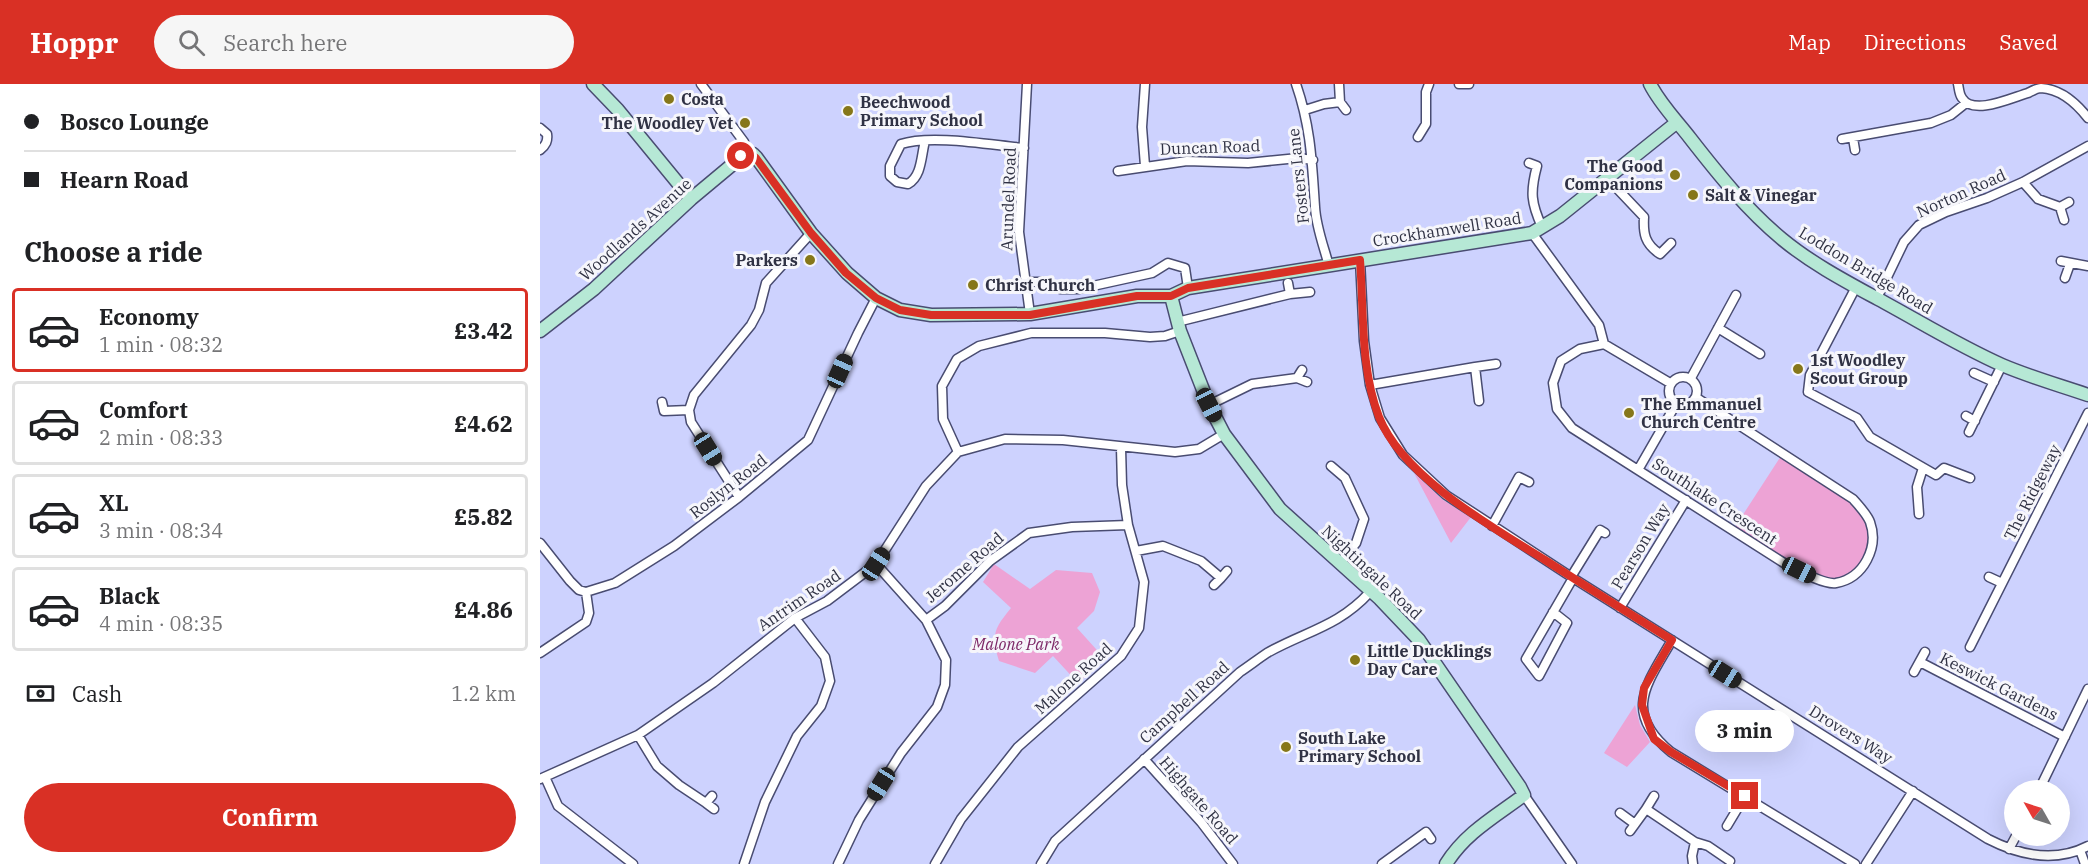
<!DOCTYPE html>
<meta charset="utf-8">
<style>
body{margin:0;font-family:"IBM Plex Serif",serif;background:#f6f6f6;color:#202124;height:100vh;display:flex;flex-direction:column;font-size:22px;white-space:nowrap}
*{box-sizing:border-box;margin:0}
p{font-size:20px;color:#757577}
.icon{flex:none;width:33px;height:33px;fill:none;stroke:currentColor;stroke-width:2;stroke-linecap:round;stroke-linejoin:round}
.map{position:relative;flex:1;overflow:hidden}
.drawer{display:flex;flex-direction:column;background:#fff;width:540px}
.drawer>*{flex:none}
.hud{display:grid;align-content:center;height:132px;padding:0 24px;background:#fff}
.needle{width:39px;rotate:309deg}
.buttons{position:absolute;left:1464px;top:696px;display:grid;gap:12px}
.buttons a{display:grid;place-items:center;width:66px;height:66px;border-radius:50%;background:#fff;box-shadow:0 6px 24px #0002;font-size:30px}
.end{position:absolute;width:27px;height:27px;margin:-14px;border:8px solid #d93025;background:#fff;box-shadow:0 0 0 3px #fff}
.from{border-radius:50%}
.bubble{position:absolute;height:42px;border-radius:21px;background:#fff;box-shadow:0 6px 24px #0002;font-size:20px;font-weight:800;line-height:42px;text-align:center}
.car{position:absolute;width:18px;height:36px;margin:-18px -9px;border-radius:8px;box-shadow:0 0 4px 2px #0007;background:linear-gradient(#222 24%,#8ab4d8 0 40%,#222 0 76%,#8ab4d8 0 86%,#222 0)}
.hud b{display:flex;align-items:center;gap:21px;height:57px;font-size:22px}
.hud b+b{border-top:2px solid #e0e0e0}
.hud i{width:15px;height:15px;background:#202124}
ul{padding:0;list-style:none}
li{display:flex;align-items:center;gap:18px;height:84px;margin:0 12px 9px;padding:0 12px;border:3px solid #e0e0e0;border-radius:6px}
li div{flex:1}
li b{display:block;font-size:22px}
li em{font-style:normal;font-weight:800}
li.current{border-color:#d93025}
li>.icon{width:54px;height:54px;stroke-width:1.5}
h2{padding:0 24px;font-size:27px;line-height:72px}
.pay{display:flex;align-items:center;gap:15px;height:66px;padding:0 24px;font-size:22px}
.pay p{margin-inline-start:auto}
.action{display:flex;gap:12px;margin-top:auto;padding:12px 24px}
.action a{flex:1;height:69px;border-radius:36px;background:#d93025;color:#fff;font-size:24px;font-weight:800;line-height:69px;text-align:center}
header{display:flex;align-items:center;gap:36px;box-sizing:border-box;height:84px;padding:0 30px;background:#d93025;color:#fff}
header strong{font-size:28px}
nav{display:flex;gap:33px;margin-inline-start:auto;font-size:21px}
.search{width:420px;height:54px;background:#f6f6f6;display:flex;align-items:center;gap:15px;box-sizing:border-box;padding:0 21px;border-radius:33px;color:#757577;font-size:22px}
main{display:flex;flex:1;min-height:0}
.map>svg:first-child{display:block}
.green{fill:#eda3d5}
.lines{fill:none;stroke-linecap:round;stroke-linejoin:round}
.street-casing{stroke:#494c71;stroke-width:11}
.secondary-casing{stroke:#494c71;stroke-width:15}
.street{stroke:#fff;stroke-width:8}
.secondary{stroke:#b6e8d5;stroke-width:12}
.route{stroke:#d93025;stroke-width:8}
.poi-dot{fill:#86771a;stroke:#f6f6fb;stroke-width:2}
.labels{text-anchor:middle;stroke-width:6;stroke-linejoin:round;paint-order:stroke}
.poi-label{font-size:16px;font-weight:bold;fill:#303244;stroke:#f6f6fb;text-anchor:start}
.street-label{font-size:16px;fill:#303244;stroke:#f6f6fb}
.park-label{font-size:16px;font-style:italic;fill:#7d2867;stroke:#f6f6fb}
</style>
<header>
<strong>Hoppr</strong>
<div class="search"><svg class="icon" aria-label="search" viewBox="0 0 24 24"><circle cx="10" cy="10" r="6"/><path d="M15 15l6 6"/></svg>Search here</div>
<nav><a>Map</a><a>Directions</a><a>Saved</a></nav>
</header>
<main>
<section class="drawer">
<div class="hud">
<b><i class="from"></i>Bosco Lounge</b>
<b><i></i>Hearn Road</b>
</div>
<h2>Choose a ride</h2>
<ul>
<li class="current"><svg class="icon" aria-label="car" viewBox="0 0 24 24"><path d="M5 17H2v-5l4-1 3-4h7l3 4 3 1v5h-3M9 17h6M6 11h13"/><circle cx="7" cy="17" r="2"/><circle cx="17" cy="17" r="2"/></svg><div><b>Economy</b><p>1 min · 08:32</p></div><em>£3.42</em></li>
<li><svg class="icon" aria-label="car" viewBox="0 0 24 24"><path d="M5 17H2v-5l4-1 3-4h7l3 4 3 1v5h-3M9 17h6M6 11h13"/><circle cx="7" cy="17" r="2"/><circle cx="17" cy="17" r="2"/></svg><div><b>Comfort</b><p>2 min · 08:33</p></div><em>£4.62</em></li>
<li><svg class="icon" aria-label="car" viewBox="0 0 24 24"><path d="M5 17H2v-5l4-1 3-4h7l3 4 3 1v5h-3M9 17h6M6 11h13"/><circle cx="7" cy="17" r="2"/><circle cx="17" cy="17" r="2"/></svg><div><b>XL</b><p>3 min · 08:34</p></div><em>£5.82</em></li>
<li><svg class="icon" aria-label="car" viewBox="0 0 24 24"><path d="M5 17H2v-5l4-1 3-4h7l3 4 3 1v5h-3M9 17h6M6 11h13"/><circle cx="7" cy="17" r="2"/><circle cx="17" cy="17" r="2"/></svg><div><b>Black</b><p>4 min · 08:35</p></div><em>£4.86</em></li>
</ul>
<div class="pay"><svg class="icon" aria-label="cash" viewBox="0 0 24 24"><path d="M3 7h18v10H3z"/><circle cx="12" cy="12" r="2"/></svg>Cash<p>1.2 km</p></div>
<div class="action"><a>Confirm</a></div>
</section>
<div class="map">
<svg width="1548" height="780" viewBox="0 0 1548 780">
<rect width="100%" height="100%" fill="#cdd2fe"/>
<path class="green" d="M1243 369 1313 415 1329 436 1328 478 1295 500 1274 494 1193 446Z
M874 389 903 416 931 433 911 459Z
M454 480 490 505 516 486 552 489 560 508 554 527 537 544 565 575 538 599 513 572 495 589 459 577C451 550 454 545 471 524L443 498Z
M1095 621 1100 641 1110 658 1087 683 1064 669Z"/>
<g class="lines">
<defs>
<path id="street" d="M161 0 204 58 205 70
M487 0 479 148 490 230
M605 0 602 43 605 82
M756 0C771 43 772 79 775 123 776 143 784 163 789 182
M919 0H929
M1418 0C1419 4 1419 10 1422 14 1433 32 1471 14 1488 9 1492 7 1497 4 1501 4 1521 5 1537 20 1548 34
M800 18 806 26
M765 26 784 20 800 18 799 0
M0 44 7 50C8 57 6 61 0 66
M878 53 886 40V8L889 0
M1313 54 1315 66
M1302 55 1391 39 1411 31 1426 19
M385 57C381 72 382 92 368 100L357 98 350 92V82L361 60C391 50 451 61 484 64
M989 79 997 82C990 108 991 119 1002 143
M578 87 647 77 708 79 758 74 773 76
M1068 95 1104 133C1103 150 1105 160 1120 170L1131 159
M1483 98 1498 115 1520 123 1524 136
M1520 123 1529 118
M992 149 1059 241 1064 260 1130 299
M820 176 824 257 830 301 840 334 863 371 906 411 1033 494 1448 755C1479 771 1515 779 1548 762
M1521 177 1548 182
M1525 194 1530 180
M485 198H503L520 205H539L612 189 628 179 645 184 648 204
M748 199 750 210
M1316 203 1270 291 1268 308 1317 334 1330 353 1396 391 1404 384 1430 394
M1337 214 1364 158 1379 141 1406 128 1447 114 1483 98 1548 62
M637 238 750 210 770 208
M1178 244 1220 270
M1064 260 1040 265 1021 277 1013 299 1017 325 1032 344 1244 479C1256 485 1283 501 1296 499 1324 494 1339 463 1330 438 1327 430 1319 422 1313 415L1157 314
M935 283 956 280
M1434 289 1454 298
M1129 307a14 14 0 1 1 28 0a14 14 0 1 1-28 0Z
M757 294 762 286
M1151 294 1196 211
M830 301 935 283 939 317
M122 318 124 327 149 326
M669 321 712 300 757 294 767 298
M1426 332 1435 337
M1429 348 1462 281
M418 368 403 335 402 302 417 275 439 262 491 249H565L610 253 625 252 640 247
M791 382 805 394 824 435 816 459 800 479
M1098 386 1136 320
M199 413 151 338 149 326 154 311 211 241 219 226 226 199 271 149
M1379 430 1377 403 1383 384
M952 442 979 393 989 398
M0 459 30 497 39 506 46 508 75 499 134 462 199 413 268 356 318 249 336 214
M596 467 623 462 661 477 681 494 674 501
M1031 493 1060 446 1065 449
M1449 493 1462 499
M681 494 687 487
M1080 524 1146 416
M1013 528 1027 539 999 592 986 575 1033 494
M386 536 405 522 450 477 489 449 532 443 588 441
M1132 556C1107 600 1082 628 1131 668L1315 780
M1430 563 1548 329
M0 569 46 538 49 529 46 508
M1380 578 1525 653
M1374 588 1385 568
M98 651 117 682 139 701 166 719 172 712
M604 675 661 738 693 780
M5 693 18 722 93 780
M0 695 98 651 173 599 255 534 287 517 336 480 386 402 418 368 465 355 523 356 635 368 659 365 684 350
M1499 706 1548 605
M984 711 1032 780
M166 719 174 725
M1106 725 1114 712
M1080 729 1095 740
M1187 742 1205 712
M1090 747 1106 725 1155 758 1168 762 1190 777
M1469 765 1476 752
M1540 766 1545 780
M204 780 225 718 257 652 281 622 290 597 285 573 255 534
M298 780 319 736 361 669 397 623 405 601 406 576 386 536 336 480
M395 780 421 735 478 663 581 572 599 544 604 498 588 441 582 401 581 364
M501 780 515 757 700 588C709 582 718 575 727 569 766 547 798 543 830 508
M842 780 886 748 891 755
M1153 780 1152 772 1155 758
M1326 780 1373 707"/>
<path id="secondary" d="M53 0 78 26 151 115
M1110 0C1120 20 1137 37 1150 54 1178 90 1207 126 1242 155 1271 179 1305 197 1338 215 1379 237 1419 262 1462 281 1490 293 1519 301 1548 311
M631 212 640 247 669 321 684 350 740 425 840 515 879 556 980 703 984 711C956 732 925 749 906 780
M0 247 54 205 151 115 205 70H213L216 73 271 149 307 189 336 214 360 226 391 231 490 230 597 212H631L648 204 992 149 1020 132 1136 39"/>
</defs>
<use href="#street" class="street-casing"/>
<use href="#secondary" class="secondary-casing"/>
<use href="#street" class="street"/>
<use href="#secondary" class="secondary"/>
</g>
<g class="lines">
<path class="route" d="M201 72 209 69 216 74 271 149 306 189 336 214 360 226 391 231H490L597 212H631L648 204 820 176C824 227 820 284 839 333 863 393 952 443 1005 476 1047 503 1090 530 1132 556L1104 604 1102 621 1114 655 1131 668 1205 712"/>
</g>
<g class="poi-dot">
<circle cx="129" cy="15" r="6"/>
<circle cx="308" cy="27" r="6"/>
<circle cx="205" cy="39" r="6"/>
<circle cx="1135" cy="91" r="6"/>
<circle cx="1153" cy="111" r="6"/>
<circle cx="270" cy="176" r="6"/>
<circle cx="433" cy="201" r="6"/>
<circle cx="1258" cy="285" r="6"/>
<circle cx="1089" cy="329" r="6"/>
<circle cx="815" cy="576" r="6"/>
<circle cx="746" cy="663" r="6"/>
</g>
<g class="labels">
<g class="poi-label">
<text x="141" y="21">Costa</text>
<text x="320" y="24">Beechwood<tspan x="320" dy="18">Primary School</tspan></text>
<text x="193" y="45" text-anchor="end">The Woodley Vet</text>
<text x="1123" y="88" text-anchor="end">The Good<tspan x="1123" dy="18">Companions</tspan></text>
<text x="1165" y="117">Salt &amp; Vinegar</text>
<text x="258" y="182" text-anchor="end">Parkers</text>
<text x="445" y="207">Christ Church</text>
<text x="1270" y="282">1st Woodley<tspan x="1270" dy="18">Scout Group</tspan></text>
<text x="1101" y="326">The Emmanuel<tspan x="1101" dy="18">Church Centre</tspan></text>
<text x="827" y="573">Little Ducklings<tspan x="827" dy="18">Day Care</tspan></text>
<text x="758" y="660">South Lake<tspan x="758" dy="18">Primary School</tspan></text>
</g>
<g class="street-label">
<text transform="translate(670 63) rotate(-2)" y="6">Duncan Road</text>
<text transform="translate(758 92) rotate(-96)" y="6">Fosters Lane</text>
<text transform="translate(1421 109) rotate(-24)" y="6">Norton Road</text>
<text transform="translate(468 115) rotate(-88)" y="6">Arundel Road</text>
<text transform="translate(95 145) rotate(-42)" y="6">Woodlands Avenue</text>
<text transform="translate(907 145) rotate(-9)" y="6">Crockhamwell Road</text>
<text transform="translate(1326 186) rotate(31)" y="6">Loddon Bridge Road</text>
<text transform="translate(188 402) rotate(-38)" y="6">Roslyn Road</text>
<text transform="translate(1492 408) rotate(-63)" y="6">The Ridgeway</text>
<text transform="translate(1175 417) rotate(33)" y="6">Southlake Crescent</text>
<text transform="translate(1100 462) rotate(-59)" y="6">Pearson Way</text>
<text transform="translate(424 483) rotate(-41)" y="6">Jerome Road</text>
<text transform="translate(832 488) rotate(43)" y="6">Nightingale Road</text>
<text transform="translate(259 516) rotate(-34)" y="6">Antrim Road</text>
<text transform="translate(533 594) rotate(-42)" y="6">Malone Road</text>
<text transform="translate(1459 602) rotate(27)" y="6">Keswick Gardens</text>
<text transform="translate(644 618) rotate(-42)" y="6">Campbell Road</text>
<text transform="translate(1311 650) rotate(32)" y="6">Drovers Way</text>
<text transform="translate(659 716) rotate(49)" y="6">Highgate Road</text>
</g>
<g class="park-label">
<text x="476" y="566">Malone Park</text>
</g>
</g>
</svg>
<div class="buttons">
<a><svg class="needle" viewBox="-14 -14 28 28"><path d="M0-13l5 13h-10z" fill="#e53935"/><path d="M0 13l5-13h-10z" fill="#757577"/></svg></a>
</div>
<i class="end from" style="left:201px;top:72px"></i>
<i class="end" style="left:1205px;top:712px"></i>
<div class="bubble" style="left:1155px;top:626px;width:99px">3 min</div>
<i class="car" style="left:300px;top:287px;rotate:24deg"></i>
<i class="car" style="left:669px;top:321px;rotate:153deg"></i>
<i class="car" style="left:168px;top:365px;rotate:148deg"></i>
<i class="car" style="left:336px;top:480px;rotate:33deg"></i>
<i class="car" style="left:1259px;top:486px;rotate:116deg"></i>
<i class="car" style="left:1185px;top:590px;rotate:122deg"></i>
<i class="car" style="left:341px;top:700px;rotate:212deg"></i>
</div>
</main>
